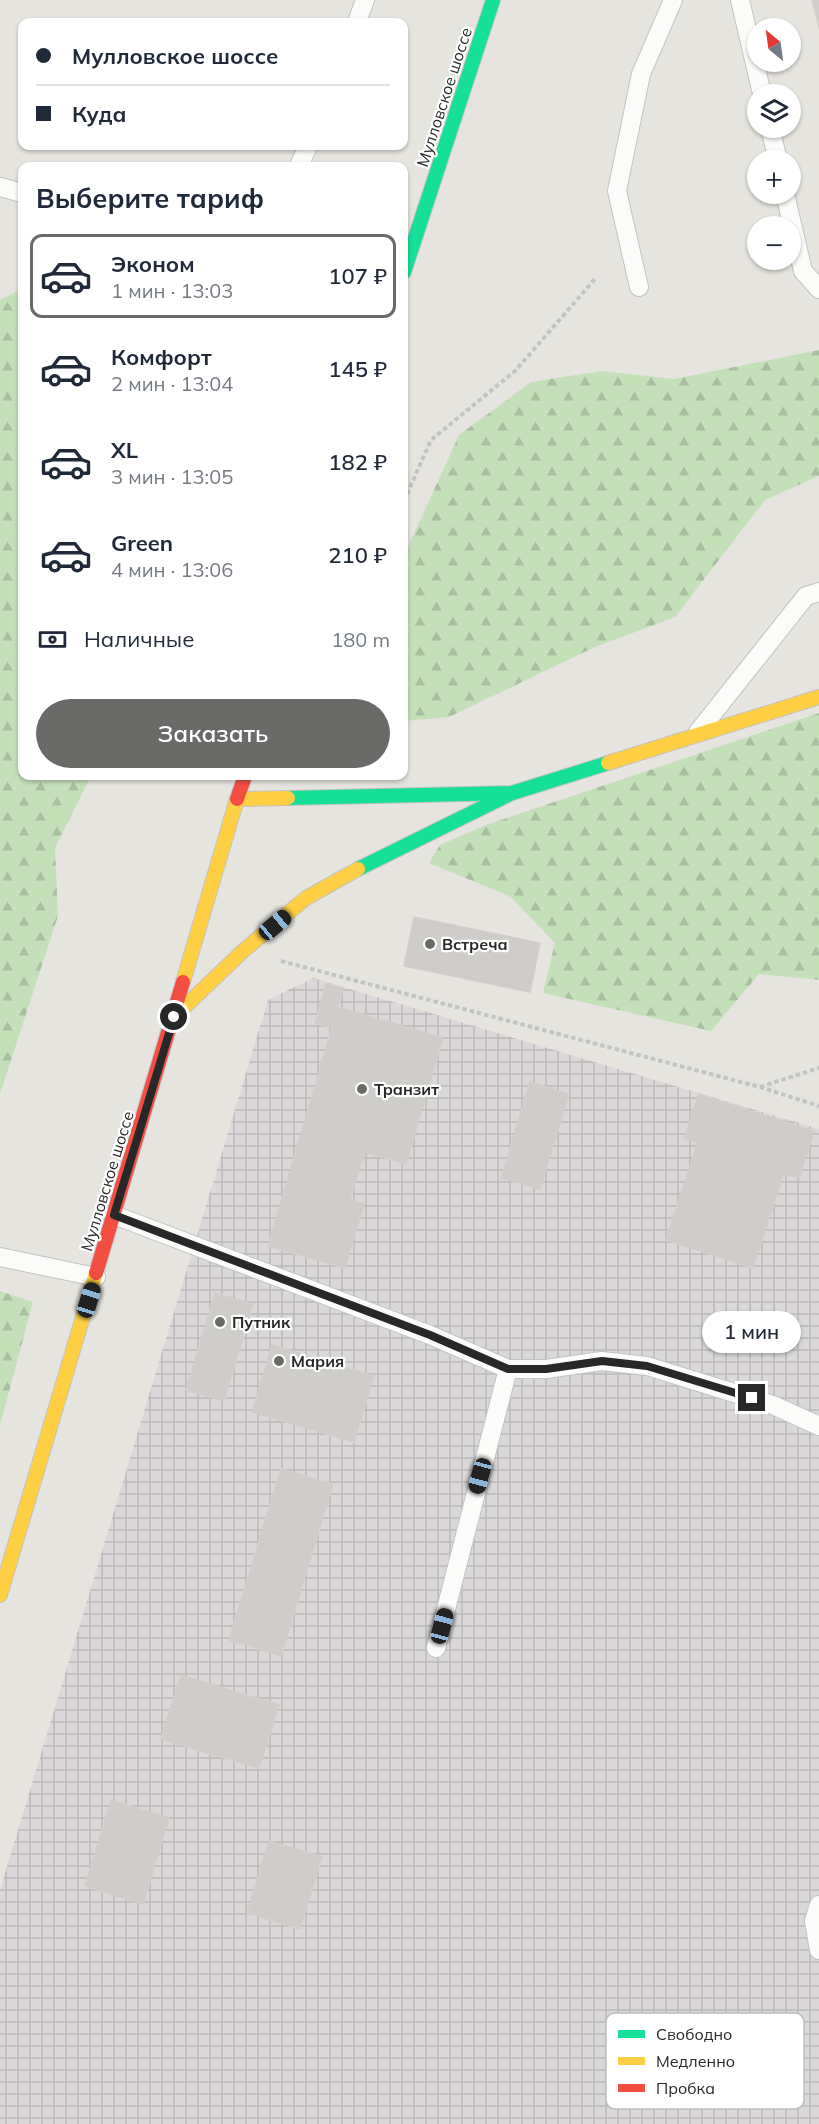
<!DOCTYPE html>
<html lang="ru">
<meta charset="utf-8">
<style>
body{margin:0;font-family:Mulish,sans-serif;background:#f6f6f7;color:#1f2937;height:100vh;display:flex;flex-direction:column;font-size:22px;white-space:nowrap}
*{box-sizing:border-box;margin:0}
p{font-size:20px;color:#747a83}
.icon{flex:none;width:33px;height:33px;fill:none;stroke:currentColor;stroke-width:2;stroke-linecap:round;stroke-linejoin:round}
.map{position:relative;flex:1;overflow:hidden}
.drawer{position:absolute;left:18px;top:162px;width:390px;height:618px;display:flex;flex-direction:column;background:#fff;border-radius:12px;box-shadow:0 2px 4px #0004}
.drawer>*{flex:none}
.guide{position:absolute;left:18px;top:18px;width:390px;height:132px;border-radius:12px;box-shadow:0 2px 4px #0004;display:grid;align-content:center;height:132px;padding:0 18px;background:#fff}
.needle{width:39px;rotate:331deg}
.fabs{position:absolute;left:747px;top:18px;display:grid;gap:12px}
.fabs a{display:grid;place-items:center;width:54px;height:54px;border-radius:50%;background:#fff;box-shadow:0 2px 4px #0004;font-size:30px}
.end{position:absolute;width:27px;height:27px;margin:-14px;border:8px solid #282828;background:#fff;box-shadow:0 0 0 3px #fff}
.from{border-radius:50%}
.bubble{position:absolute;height:42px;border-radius:21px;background:#fff;box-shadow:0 2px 4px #0004;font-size:20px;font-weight:600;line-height:42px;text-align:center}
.car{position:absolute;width:18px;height:36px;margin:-18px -9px;border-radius:8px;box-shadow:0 0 4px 2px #0007;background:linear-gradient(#222 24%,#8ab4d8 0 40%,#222 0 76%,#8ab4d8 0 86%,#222 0)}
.guide b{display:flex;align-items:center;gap:21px;height:57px;font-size:22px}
.guide b+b{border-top:2px solid #e0e1e3}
.guide i{width:15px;height:15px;background:#1f2937}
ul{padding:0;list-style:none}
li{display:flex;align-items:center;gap:18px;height:84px;margin:0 12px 9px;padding:0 6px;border:3px solid transparent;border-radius:12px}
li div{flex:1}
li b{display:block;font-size:22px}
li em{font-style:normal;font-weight:600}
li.active{border-color:#6a6a68}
li>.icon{width:54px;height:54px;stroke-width:1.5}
h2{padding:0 18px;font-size:27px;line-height:72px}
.pay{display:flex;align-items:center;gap:15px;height:66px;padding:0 18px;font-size:22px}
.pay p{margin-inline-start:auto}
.action{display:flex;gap:12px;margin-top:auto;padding:12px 18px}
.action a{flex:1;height:69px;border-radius:36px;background:#6a6a68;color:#fff;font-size:24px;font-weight:600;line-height:69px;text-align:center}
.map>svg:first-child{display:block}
.industrial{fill:url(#industrial-grid)}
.forest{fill:url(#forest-firs)}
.building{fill:#cfcdc9;stroke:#d1cfca;stroke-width:1.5}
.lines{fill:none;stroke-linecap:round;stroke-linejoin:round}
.lane-casing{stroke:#c4c3c3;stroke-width:20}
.fast-casing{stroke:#c4c3c3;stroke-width:16}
.slow-casing{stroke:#c4c3c3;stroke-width:16}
.jam-casing{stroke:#c4c3c3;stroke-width:16}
.path{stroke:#c4c3c3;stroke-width:4;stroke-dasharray:4.5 3;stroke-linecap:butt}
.lane{stroke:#fbfbfa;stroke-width:18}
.fast{stroke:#16e098;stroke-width:14}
.slow{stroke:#ffcf43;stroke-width:14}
.jam{stroke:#f24e42;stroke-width:14}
.route{stroke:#282828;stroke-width:8}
.poi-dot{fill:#6a6a68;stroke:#fff;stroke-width:2}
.labels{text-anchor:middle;stroke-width:4.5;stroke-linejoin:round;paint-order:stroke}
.street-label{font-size:16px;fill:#282828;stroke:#fff}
.poi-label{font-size:16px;font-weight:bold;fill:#282828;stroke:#fff;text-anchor:start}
.key{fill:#fff;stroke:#bebebe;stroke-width:1.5}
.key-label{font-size:16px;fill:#282828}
</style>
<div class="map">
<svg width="819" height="2124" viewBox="0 0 819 2124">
<defs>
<pattern id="industrial-grid" width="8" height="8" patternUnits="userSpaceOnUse" patternTransform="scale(1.5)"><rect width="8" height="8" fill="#dbd8d9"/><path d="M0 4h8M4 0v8" fill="none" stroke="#bcb9ba"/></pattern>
<pattern id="forest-firs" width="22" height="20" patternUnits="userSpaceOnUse" patternTransform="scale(1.5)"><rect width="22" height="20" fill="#c4e0b9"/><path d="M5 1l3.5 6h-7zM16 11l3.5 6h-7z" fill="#a8c09f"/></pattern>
</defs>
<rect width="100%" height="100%" fill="#e6e4de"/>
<path class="industrial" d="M313 978 819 1129V2124H0V1890L268 1000Z"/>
<path class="forest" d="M22 289V776H91L55 848 58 916 0 1094V300Z
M819 350V476L765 500 675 617 595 647 449 717 404 721V556L459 435 531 382 602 371 674 379Z
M819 713V980L759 974 711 1031 543 993 555 943 511 897 429 863 440 845 486 825Z
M0 1291 33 1302 0 1425Z"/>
<path class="building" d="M812 0H819V28Z
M414 917 540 943 530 992 404 966Z
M326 984 343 988 332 1028 315 1023Z
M338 1007 443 1038 406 1164 364 1152 350 1200 364 1204 345 1268 268 1246Z
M530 1082 569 1094 540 1189 501 1178Z
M699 1094 814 1131 799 1178 784 1173 753 1268 666 1240 698 1142 684 1138Z
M215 1293 253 1304 224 1401 186 1390Z
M272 1345 374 1376 354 1442 252 1412Z
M281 1469 333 1484 281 1656 229 1640Z
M181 1675 279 1705 259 1768 161 1739Z
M111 1800 169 1818 143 1904 85 1886Z
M269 1841 322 1857 300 1929 247 1913Z"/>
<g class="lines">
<defs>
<path id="lane" d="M740 0 762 94
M357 22 365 0
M770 128 778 160
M299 166 308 146
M0 187 22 193
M785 194 803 271 819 289
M639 287 617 191 641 74 673 0
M698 732 806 596 819 592
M114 1215 430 1335 508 1369H546L602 1361 647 1366 773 1405 819 1426
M0 1257 96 1277
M436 1648 508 1369
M819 1905 814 1921 819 1950"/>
<path id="fast" d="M404 272 493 0
M288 798 512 793
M358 869 512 793 608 763"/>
<path id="slow" d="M608 763 819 697
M183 982 237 799 288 798
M175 1016 243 951 306 898 358 869
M0 1595 96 1273"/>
<path id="jam" d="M237 799 245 776
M96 1273 183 982"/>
</defs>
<use href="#lane" class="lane-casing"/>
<use href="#fast" class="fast-casing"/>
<use href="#slow" class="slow-casing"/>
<use href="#jam" class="jam-casing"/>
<path class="path" d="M404 501 431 440 515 371 595 279
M281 961 760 1087 819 1106
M760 1087 819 1068"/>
<use href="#lane" class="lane"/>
<use href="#fast" class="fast"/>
<use href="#slow" class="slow"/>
<use href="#jam" class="jam"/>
</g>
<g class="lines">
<path class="route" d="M174 1017 114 1215 430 1335 508 1369H546L602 1361 647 1366 752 1398"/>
</g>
<g class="poi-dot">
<circle cx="430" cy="944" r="6"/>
<circle cx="362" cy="1089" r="6"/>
<circle cx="220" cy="1322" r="6"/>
<circle cx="279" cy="1361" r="6"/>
</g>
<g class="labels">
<g class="street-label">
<text transform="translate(444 97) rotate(-72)" y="6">Мулловское шоссе</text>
<text transform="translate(107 1181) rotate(-73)" y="6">Мулловское шоссе</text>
</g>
<g class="poi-label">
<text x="442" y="950">Встреча</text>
<text x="374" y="1095">Транзит</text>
<text x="232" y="1328">Путник</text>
<text x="291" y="1367">Мария</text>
</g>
</g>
<rect x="606" y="2013" width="198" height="96" rx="9" class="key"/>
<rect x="618" y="2030" width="27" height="8" fill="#16e098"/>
<rect x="618" y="2057" width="27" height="8" fill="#ffcf43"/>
<rect x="618" y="2084" width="27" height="8" fill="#f24e42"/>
<g class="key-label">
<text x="656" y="2040">Свободно</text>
<text x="656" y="2067">Медленно</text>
<text x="656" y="2094">Пробка</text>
</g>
</svg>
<div class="fabs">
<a><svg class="needle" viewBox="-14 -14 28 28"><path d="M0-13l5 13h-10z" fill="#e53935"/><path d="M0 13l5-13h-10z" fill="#747a83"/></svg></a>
<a><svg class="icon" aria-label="layers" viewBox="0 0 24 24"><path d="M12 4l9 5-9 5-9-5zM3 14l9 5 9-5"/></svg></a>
<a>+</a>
<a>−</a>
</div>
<i class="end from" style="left:174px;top:1017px"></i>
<i class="end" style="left:752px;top:1398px"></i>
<div class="bubble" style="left:702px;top:1311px;width:99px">1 мин</div>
<i class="car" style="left:275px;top:925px;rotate:50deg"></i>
<i class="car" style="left:89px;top:1300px;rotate:17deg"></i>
<i class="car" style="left:480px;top:1476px;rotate:195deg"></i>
<i class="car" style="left:442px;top:1626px;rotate:15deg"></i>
<div class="guide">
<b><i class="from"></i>Мулловское шоссе</b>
<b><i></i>Куда</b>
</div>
<section class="drawer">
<h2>Выберите тариф</h2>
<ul>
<li class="active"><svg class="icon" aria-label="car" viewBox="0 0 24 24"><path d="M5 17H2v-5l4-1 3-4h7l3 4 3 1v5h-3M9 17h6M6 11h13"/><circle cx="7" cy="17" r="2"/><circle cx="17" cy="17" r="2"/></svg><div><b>Эконом</b><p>1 мин · 13:03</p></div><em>107 ₽</em></li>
<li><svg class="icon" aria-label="car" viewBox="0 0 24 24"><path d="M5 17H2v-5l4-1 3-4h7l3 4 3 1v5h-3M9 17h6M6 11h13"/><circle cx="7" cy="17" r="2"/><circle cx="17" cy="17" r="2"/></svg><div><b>Комфорт</b><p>2 мин · 13:04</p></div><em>145 ₽</em></li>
<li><svg class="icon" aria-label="car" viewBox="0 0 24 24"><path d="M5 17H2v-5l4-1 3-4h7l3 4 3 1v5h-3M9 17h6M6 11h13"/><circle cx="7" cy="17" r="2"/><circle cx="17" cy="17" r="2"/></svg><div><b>XL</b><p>3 мин · 13:05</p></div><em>182 ₽</em></li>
<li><svg class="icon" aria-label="car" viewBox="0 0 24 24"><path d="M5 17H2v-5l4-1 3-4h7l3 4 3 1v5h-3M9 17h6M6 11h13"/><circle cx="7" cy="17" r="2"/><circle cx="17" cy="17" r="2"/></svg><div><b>Green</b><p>4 мин · 13:06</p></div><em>210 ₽</em></li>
</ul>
<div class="pay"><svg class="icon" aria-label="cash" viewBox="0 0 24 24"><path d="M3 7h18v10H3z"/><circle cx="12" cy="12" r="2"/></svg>Наличные<p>180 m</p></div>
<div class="action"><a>Заказать</a></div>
</section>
</div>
